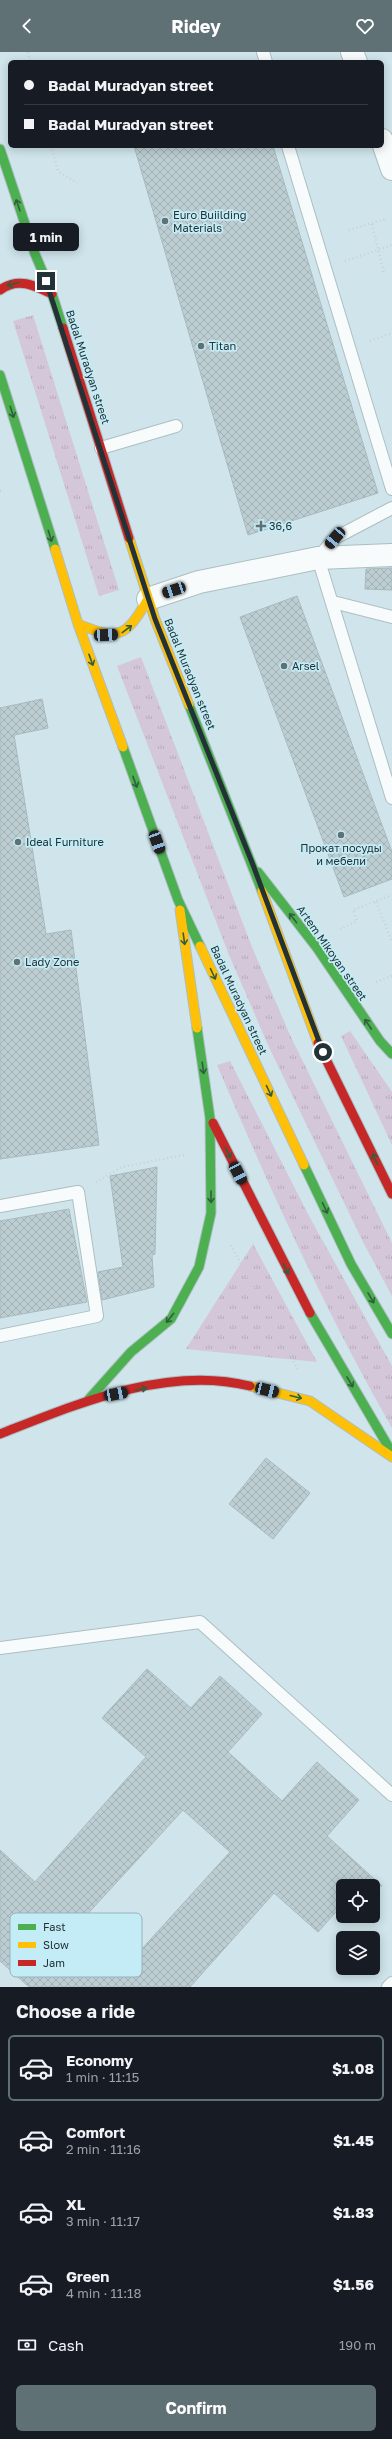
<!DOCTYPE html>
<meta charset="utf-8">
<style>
body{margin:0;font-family:"Golos Text",sans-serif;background:#242831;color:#f1f3f6;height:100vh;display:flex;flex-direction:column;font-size:15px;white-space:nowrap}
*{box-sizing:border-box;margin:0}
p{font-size:13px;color:#9ea1a6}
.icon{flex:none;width:22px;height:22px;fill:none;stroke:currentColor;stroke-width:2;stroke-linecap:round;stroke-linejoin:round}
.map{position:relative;height:1935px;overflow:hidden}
.sheet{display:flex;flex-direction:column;background:#171b24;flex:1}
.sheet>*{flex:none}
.hud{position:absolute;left:8px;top:8px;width:376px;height:88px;border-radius:6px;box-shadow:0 2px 10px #0003;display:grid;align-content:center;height:88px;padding:0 16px;background:#171b24}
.controls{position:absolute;left:336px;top:1827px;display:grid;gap:8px}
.controls a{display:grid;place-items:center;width:44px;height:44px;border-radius:6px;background:#171b24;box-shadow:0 2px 10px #0003;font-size:20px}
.end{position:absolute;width:18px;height:18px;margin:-9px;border:5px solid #223236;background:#fff;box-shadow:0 0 0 2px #fff}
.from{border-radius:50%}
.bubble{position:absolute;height:28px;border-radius:6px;background:#171b24;box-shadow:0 2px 10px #0003;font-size:13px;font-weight:700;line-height:28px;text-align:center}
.car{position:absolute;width:12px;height:24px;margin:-12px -6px;border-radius:5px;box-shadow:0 0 3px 1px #0007;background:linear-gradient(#222 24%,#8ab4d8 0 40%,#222 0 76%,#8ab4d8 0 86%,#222 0)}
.hud b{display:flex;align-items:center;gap:14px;height:38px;font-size:15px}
.hud b+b{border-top:1px solid #363941}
.hud i{width:10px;height:10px;background:#f1f3f6}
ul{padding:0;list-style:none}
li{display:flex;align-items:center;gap:12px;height:66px;margin:0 8px 6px;padding:0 8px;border:2px solid transparent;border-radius:6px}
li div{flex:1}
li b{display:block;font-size:15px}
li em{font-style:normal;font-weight:700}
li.selected{border-color:#5f7175}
li>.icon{width:36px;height:36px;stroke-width:1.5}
h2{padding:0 16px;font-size:18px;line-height:48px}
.pay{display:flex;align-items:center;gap:10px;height:44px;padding:0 16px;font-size:15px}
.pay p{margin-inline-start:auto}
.action{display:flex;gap:8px;margin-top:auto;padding:8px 16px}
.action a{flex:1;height:46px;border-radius:6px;background:#5f7175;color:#fff;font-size:16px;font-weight:700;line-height:46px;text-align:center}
header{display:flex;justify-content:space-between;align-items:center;height:52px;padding:0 16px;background:#5f7175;color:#fff;font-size:18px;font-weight:700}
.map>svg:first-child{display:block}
.grass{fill:url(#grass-tufts)}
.building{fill:url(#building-cross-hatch);stroke:#a8babe;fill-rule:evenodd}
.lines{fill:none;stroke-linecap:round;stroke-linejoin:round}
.lane-casing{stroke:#adbec2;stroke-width:14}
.street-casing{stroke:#adbec2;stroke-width:24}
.fast-casing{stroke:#adbec2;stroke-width:11}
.slow-casing{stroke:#adbec2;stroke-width:11}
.jam-casing{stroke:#adbec2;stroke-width:11}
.path{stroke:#cad0d2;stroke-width:2.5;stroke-dasharray:1 3;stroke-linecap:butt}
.lane{stroke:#f8fbfc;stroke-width:12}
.street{stroke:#f8fbfc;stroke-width:22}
.fast{stroke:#4caf50;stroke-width:9}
.slow{stroke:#ffc107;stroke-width:9}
.jam{stroke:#c62828;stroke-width:9}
.oneway{stroke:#315e3f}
.route{stroke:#223236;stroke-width:5}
.poi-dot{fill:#5f7175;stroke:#c4ecf6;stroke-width:1.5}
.labels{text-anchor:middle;stroke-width:3.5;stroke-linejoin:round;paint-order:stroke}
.poi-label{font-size:11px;fill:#223236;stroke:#c4ecf6;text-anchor:start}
.street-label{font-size:11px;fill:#223236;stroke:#c4ecf6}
.key{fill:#c4ecf6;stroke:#93b4bc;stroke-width:1}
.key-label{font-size:11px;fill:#223236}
</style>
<header><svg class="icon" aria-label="back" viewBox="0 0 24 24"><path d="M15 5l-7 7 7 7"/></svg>Ridey<svg class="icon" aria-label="heart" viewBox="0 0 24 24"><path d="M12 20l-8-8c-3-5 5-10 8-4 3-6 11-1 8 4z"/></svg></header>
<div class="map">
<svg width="392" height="1935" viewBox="0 0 392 1935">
<defs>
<pattern id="grass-tufts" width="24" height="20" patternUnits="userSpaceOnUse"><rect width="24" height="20" fill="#d4c7d9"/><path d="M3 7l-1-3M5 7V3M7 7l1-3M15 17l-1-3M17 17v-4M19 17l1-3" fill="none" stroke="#b6abbb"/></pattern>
<pattern id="building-cross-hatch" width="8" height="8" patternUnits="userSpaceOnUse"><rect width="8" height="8" fill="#bcced2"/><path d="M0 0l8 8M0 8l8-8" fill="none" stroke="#a1b1b5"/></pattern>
</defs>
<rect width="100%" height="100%" fill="#cfe5eb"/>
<path class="grass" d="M33 263 119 538 99 544 13 269Z
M141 605 252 895 290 983 392 1191V1244L363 1190 268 993 229 903 117 614Z
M350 979 392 1040V1093L341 984Z
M230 1009 309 1164 392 1314V1376C325 1259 270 1137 217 1013Z
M253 1192 317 1310 186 1297Z"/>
<path class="building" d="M134 94H273L378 441 248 483Z
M392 516V538L365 537 366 517Z
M297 544 392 800V827L344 845 240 565Z
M42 647 48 676 14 683 46 882 71 878 99 1093 0 1107V656Z
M157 1115 155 1202 152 1203 154 1235 102 1248 98 1220 123 1215 110 1124Z
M69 1157 87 1250 0 1266V1169Z
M266 1406 310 1441 273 1487 229 1452Z
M147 1617 191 1656 220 1624 262 1662 228 1700 282 1749 317 1710 359 1748 327 1784 382 1834H343V1852L318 1880 274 1841 190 1935H29L0 1909V1798L35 1830 146 1705 102 1666ZM183 1758 230 1800 129 1911 82 1868Z"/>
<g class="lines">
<defs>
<path id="lane" d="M263 0 266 10
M288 94 392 437
M101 396 176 374
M392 456 335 486 318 506 392 746
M333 550 392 565
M0 1154 78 1140 97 1264 0 1284
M0 1596 200 1570 392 1743
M388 1935 392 1931"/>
<path id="street" d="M352 0 356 10
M382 88 392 117
M148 547 199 530 318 506 392 503"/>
<path id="fast" d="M0 97 35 202 52 242 63 276
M0 323 55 497
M189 653 262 839
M123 695 178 848 200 894
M258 820 317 896 380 989 392 1002
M304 1113 351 1212 392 1282
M310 1261 392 1401
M89 1347 131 1300 171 1267 199 1215 211 1161 210 1066 197 976"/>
<path id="slow" d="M129 486 155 567 189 653
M55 497 78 572 123 695
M78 572C119 589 126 585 148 547
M262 839 318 991
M180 858 197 976
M200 894 304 1113
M250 1334 310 1349 392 1405"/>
<path id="jam" d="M0 238C18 225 34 233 52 242
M63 276 129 486
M318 991 392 1142
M213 1071 310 1261
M0 1382C77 1352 167 1313 250 1334"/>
</defs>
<use href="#lane" class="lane-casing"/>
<use href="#street" class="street-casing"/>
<use href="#fast" class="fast-casing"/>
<use href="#slow" class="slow-casing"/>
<use href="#jam" class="jam-casing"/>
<path class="path" d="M28 0 30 10
M51 94 58 119 77 131
M372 172 384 221
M349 178 386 167
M345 209 392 193
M370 289 392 281
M0 439 4 438
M376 850 392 890
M340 877 357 869 353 858 392 843
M376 930 392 924
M96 1130 122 1115 184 1103
M231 1193 298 1318"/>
<use href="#lane" class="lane"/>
<use href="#street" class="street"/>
<use href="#fast" class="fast"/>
<use href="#slow" class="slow"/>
<use href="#jam" class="jam"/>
</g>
<defs><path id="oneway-shaft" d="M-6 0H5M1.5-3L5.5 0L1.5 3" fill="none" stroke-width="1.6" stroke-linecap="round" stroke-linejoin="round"/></defs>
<g class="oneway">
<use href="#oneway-shaft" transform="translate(18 153) rotate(-109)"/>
<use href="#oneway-shaft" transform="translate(13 232) rotate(165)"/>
<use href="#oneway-shaft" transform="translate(12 360) rotate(73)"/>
<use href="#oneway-shaft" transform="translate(50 484) rotate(73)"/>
<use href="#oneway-shaft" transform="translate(127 577) rotate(-37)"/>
<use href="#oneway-shaft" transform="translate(91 608) rotate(70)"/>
<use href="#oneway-shaft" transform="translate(135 730) rotate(70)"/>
<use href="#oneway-shaft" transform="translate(293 866) rotate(-128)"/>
<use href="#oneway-shaft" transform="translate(184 887) rotate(82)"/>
<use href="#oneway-shaft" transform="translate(213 922) rotate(65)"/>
<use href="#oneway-shaft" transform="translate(368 972) rotate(-124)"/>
<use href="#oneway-shaft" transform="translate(203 1016) rotate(82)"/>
<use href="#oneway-shaft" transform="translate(269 1039) rotate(65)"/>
<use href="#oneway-shaft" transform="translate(228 1101) rotate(63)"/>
<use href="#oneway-shaft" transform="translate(375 1107) rotate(-116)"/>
<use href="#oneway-shaft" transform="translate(211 1145) rotate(90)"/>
<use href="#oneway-shaft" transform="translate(325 1156) rotate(65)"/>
<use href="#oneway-shaft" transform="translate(286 1217) rotate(63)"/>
<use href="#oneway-shaft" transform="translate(371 1246) rotate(60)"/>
<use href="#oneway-shaft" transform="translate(170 1266) rotate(129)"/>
<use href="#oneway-shaft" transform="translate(350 1330) rotate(59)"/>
<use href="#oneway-shaft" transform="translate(141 1337) rotate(-12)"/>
<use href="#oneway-shaft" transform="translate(296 1345) rotate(14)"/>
</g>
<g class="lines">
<path class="route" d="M46 229 155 567 253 813 323 1000"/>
</g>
<g class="poi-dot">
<circle cx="165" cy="169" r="4"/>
<circle cx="201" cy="294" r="4"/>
<path d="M259 468h4v4h4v4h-4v4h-4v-4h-4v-4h4z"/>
<circle cx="284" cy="614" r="4"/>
<circle cx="341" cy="783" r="4"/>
<circle cx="18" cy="790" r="4"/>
<circle cx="17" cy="910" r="4"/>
</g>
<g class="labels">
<g class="poi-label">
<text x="173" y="167">Euro Buiilding<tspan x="173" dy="13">Materials</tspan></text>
<text x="209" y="298">Titan</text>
<text x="269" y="478">36,6</text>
<text x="292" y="618">Arsel</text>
<text x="26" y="794">Ideal Furniture</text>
<text x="341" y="800" text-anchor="middle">Прокат посуды<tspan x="341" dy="13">и мебели</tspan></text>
<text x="25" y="914">Lady Zone</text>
</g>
<g class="street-label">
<text transform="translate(88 315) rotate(72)" y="4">Badal Muradyan street</text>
<text transform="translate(190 622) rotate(68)" y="4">Badal Muradyan street</text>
<text transform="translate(332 901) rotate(55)" y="4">Artem Mikoyan street</text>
<text transform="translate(239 948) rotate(65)" y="4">Badal Muradyan street</text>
</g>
</g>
<rect x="10" y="1861" width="132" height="64" rx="6" class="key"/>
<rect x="18" y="1872" width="18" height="6" fill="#4caf50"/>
<rect x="18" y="1890" width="18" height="6" fill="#ffc107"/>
<rect x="18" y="1908" width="18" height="6" fill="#c62828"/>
<g class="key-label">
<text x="43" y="1879">Fast</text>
<text x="43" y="1897">Slow</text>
<text x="43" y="1915">Jam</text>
</g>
</svg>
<div class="controls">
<a><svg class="icon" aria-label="locate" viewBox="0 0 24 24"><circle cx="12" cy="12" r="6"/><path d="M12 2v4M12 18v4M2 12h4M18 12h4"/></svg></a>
<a><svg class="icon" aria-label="layers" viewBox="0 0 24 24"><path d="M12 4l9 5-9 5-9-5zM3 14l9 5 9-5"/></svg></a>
</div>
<i class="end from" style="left:323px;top:1000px"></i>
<i class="end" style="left:46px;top:229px"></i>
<div class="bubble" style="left:13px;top:171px;width:66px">1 min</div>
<i class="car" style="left:335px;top:486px;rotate:220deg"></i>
<i class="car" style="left:174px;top:538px;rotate:252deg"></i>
<i class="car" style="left:106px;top:583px;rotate:87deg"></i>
<i class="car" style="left:157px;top:790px;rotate:160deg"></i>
<i class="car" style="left:238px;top:1121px;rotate:153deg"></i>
<i class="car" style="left:267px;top:1338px;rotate:104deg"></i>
<i class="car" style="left:116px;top:1342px;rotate:79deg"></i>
<div class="hud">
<b><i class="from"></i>Badal Muradyan street</b>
<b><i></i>Badal Muradyan street</b>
</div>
</div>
<section class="sheet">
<h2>Choose a ride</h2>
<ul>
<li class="selected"><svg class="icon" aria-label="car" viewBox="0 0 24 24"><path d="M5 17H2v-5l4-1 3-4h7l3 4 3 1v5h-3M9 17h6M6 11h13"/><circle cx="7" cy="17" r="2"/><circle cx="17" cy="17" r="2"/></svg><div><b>Economy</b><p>1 min · 11:15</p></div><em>$1.08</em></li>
<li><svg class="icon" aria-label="car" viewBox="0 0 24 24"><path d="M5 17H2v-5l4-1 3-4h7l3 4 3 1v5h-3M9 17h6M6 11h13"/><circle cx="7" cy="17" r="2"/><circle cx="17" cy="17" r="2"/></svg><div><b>Comfort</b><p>2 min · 11:16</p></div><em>$1.45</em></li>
<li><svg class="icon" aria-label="car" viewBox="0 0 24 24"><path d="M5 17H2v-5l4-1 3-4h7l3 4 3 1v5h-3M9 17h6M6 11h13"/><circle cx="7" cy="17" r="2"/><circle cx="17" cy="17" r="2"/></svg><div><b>XL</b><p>3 min · 11:17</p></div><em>$1.83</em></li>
<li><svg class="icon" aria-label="car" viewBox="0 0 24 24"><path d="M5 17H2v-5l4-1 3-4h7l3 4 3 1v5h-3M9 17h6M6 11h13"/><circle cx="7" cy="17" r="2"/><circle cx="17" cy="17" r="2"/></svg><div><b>Green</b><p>4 min · 11:18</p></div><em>$1.56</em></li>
</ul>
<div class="pay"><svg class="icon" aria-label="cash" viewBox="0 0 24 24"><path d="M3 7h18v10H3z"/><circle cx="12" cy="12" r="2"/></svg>Cash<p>190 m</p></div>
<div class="action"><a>Confirm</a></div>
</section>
